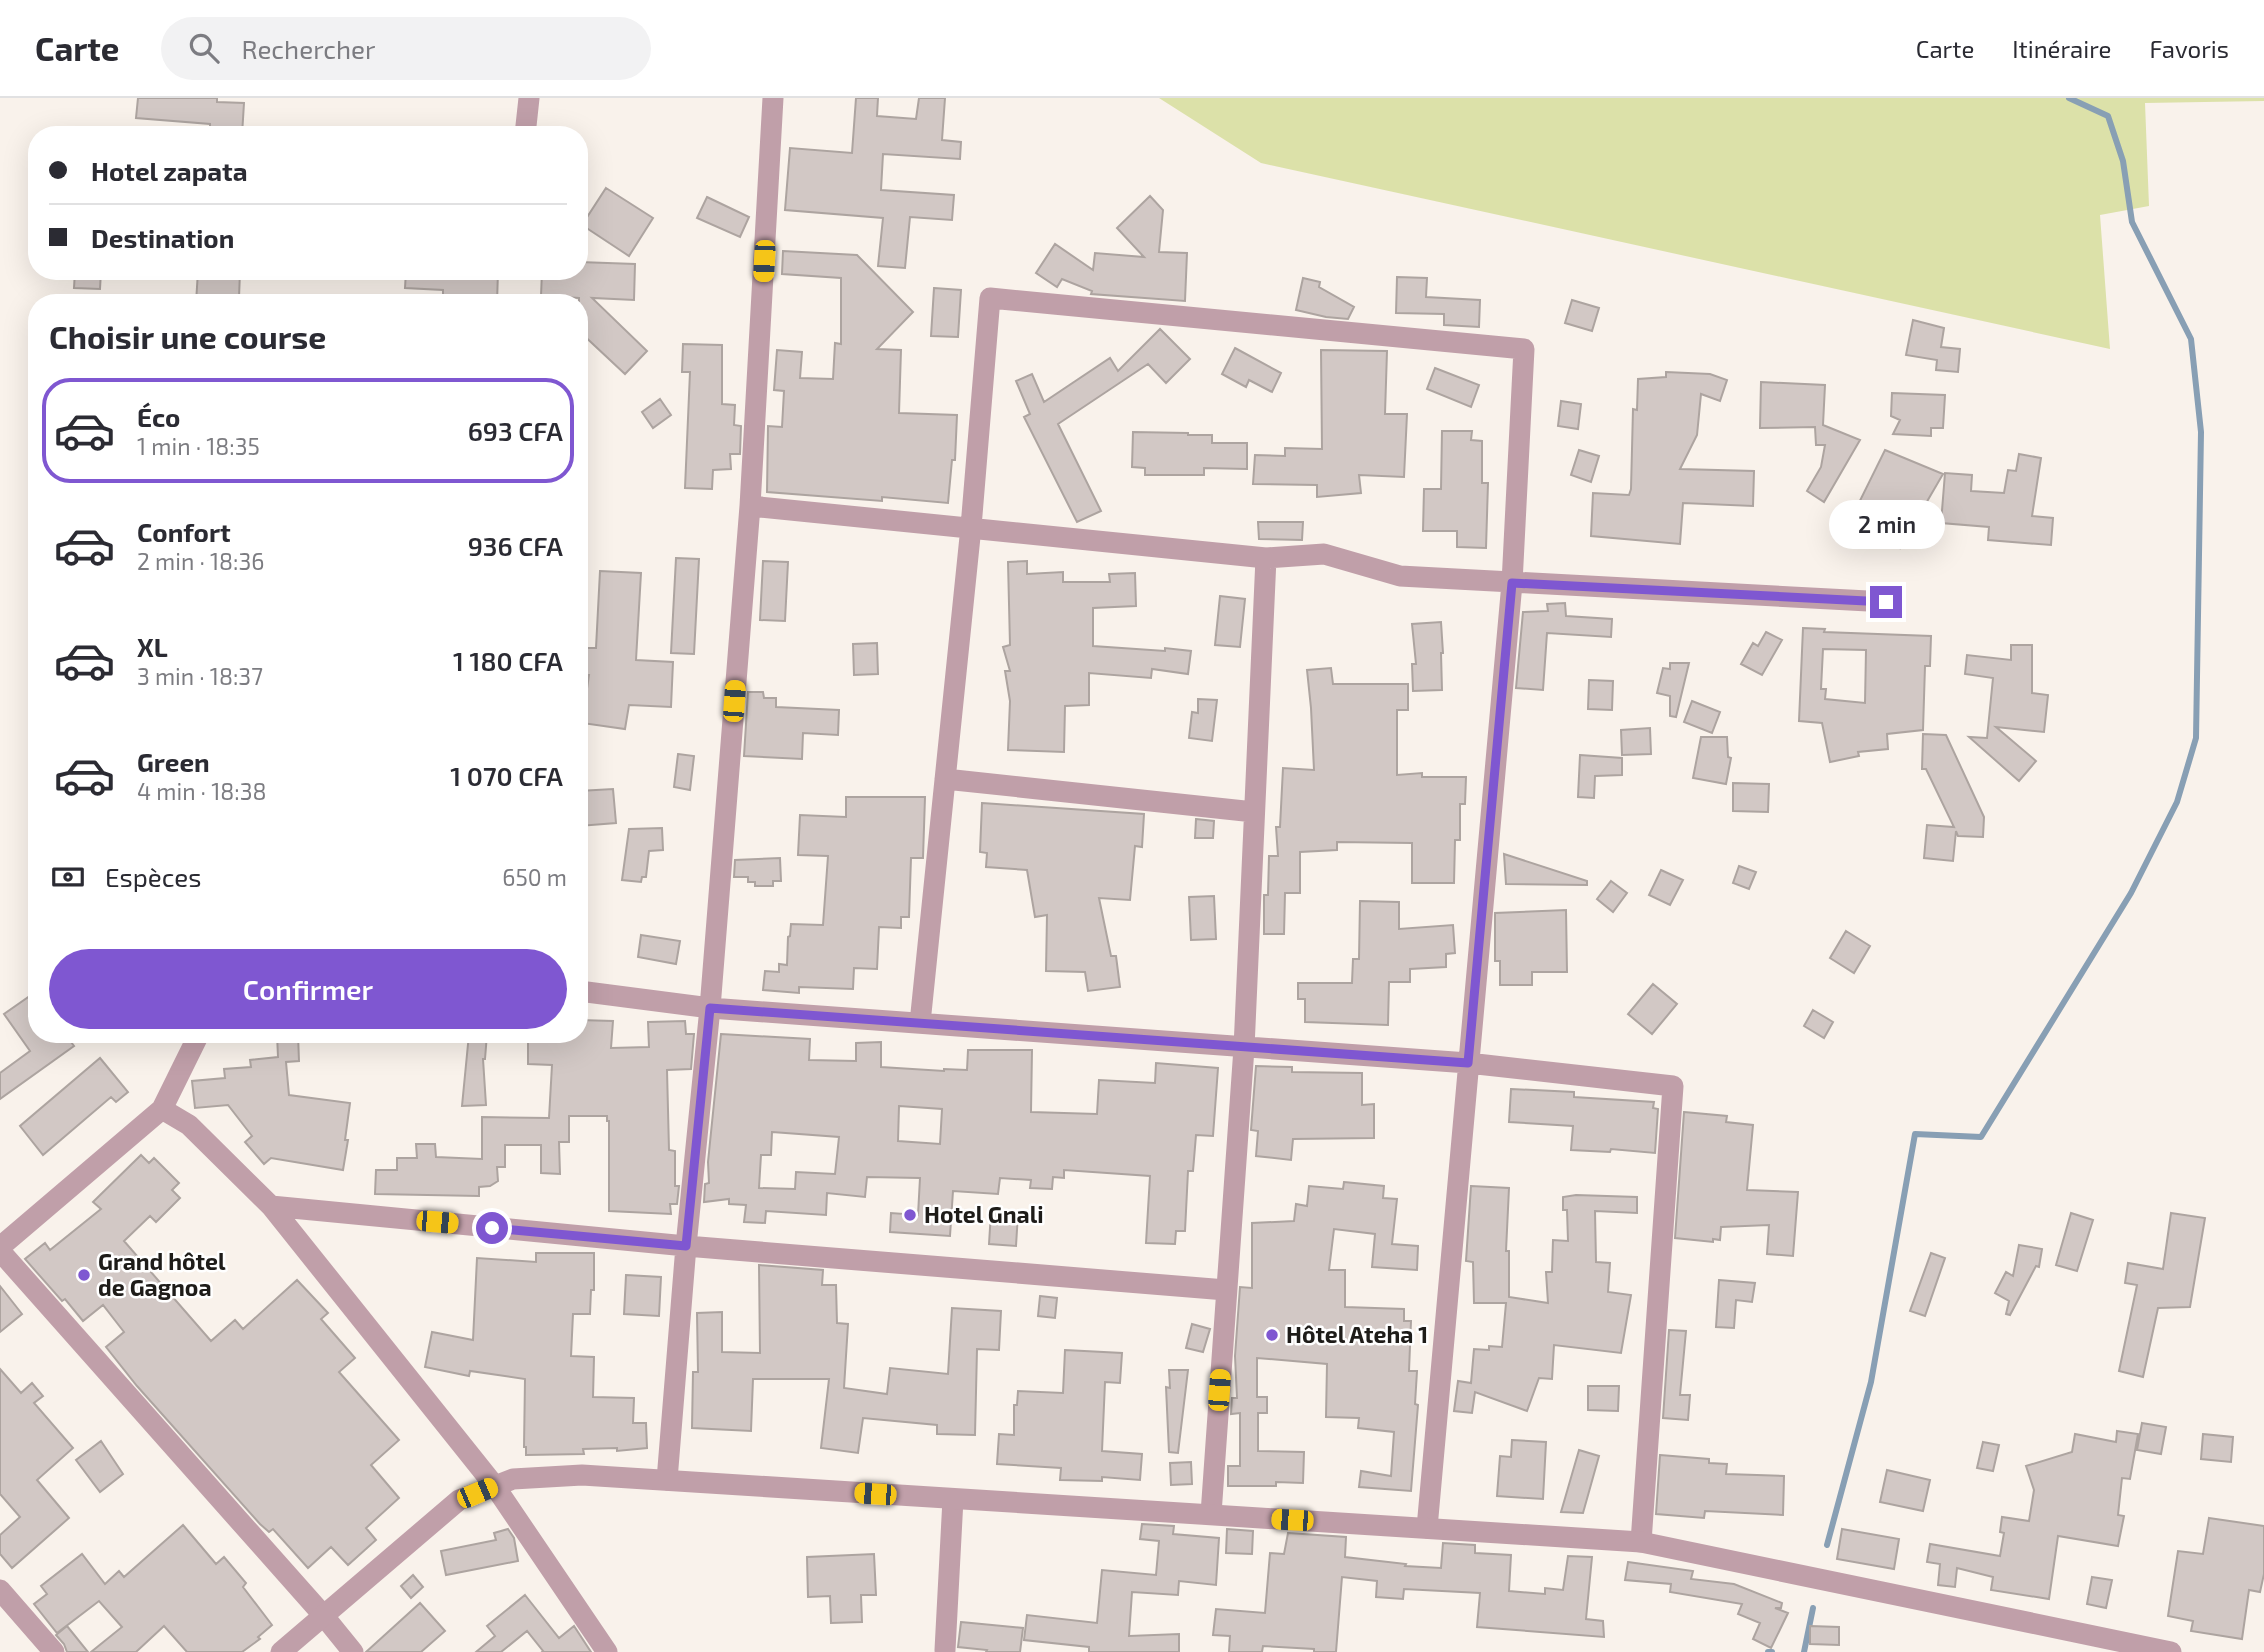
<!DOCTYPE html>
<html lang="fr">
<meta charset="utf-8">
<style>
body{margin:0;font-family:"Exo 2",sans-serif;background:#f2f2f3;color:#2b2b33;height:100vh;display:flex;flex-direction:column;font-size:26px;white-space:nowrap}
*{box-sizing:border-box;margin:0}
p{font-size:23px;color:#7c7c81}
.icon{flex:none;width:38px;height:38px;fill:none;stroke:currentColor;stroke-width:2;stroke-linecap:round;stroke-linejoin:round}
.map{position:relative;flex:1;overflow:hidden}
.details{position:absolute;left:28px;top:196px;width:560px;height:749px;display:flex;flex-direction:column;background:#fff;border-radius:28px;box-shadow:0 7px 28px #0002}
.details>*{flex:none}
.hud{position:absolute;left:28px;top:28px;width:560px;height:154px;border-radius:28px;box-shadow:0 7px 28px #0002;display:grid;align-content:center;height:154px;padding:0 21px;background:#fff}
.end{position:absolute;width:32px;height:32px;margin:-16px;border:9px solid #7f57d1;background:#fff;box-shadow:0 0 0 4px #fff}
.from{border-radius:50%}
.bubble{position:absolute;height:49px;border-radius:24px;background:#fff;box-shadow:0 7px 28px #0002;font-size:23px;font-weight:600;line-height:49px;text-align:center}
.car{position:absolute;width:21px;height:42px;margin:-21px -10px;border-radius:9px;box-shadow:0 0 5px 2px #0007;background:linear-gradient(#f5c518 24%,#345 0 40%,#f5c518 0 76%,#345 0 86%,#f5c518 0)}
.hud b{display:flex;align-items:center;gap:24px;height:66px;font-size:26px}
.hud b+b{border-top:2px solid #e1e1e2}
.hud i{width:18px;height:18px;background:#2b2b33}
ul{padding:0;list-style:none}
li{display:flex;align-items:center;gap:21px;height:105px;margin:0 14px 10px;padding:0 7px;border:4px solid transparent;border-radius:28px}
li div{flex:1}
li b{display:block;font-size:26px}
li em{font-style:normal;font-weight:600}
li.on{border-color:#7f57d1}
li>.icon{width:63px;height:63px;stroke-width:1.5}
h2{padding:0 21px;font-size:32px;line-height:84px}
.pay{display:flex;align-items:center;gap:18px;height:77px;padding:0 21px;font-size:26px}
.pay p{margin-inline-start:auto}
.primary-button{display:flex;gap:14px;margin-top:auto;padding:14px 21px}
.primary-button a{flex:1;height:80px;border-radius:42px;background:#7f57d1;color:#fff;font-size:28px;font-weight:600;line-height:80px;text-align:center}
header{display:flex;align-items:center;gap:42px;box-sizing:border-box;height:98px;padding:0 35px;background:#fff;border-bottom:2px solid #e1e1e2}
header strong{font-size:33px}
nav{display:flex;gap:38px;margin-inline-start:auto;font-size:24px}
.search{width:490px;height:63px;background:#f2f2f3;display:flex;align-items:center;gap:18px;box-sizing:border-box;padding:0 24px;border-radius:38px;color:#7c7c81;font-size:26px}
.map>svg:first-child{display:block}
.green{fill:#dce1a9}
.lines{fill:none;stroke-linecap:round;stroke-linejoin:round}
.stream{stroke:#889fb4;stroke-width:6}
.building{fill:#d2c8c5;stroke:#ada4a0;stroke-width:2;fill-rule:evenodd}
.minor{stroke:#c09fa9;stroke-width:21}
.tertiary{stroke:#c09fa9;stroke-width:21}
.route{stroke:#7f57d1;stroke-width:9}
.poi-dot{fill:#7f57d1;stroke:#fff;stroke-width:2.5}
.labels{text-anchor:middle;stroke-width:5;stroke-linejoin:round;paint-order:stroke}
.poi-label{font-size:23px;font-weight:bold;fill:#1e1c19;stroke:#fff;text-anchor:start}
</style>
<header>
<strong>Carte</strong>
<div class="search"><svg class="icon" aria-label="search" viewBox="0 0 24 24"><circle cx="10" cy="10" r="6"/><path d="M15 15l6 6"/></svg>Rechercher</div>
<nav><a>Carte</a><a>Itinéraire</a><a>Favoris</a></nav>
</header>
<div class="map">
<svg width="2264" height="1554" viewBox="0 0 2264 1554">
<rect width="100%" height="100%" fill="#f9f2eb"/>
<path class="green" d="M1159 0H2264V3L2145 5 2149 108 2100 117 2110 251 1261 65Z"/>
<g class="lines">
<path class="stream" d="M1827 1447 1871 1284 1915 1036 1981 1039 2131 795 2177 704 2196 640 2201 334 2191 241 2132 124 2123 63 2108 18 2069 0
M1768 1554H1772
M1804 1554 1813 1510"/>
</g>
<path class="building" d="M138 0H217V4L244 5 242 37H210V26L136 20Z
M856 0H878L877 18 916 21 919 0H945L942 42 961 44 960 61 883 56 881 92 954 97 952 122 910 119 905 170 878 168 883 120 785 112 790 50 852 55Z
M606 90 653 120 629 158 582 127Z
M1150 98 1163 112 1159 154 1187 155 1185 203 1091 196 1092 193 1062 181 1057 189 1036 175 1055 146 1093 172 1095 155 1144 159 1117 130Z
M707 99 749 119 740 139 697 120Z
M783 153 857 157 913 214 877 251 901 252 899 315 957 317 955 362H952L948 405 882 399V403L767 394 768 328 782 329 784 293 774 292 777 252 802 254 800 280 833 281 835 245 841 246V180L782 176Z
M579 164 635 166 634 202 592 200 647 253 625 276 579 233V200L541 198 542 173H579Z
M75 173H101L100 191 74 190Z
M198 173H240L239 200 222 199 221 205H196Z
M406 173H498L497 205H443V192L405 190Z
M1397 179 1427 180 1426 199 1480 202 1479 229 1444 227V216L1396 215Z
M1303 180 1320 184 1319 189 1354 209 1348 221 1326 219 1296 212Z
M934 190 961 192 958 239 931 238Z
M1572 202 1599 210 1592 233 1565 225Z
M1913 222 1944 230 1941 249 1960 251 1958 274 1936 272 1937 262 1906 257Z
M1160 231 1190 261 1166 285 1148 266 1058 326 1101 413 1077 424 1024 319 1030 316 1016 283 1032 276 1044 304 1110 260 1118 273Z
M683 246 722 247V306L735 307 734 327 741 328 740 356H730L731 371 713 372 712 391 685 390 690 274H682Z
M1235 250 1281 275 1272 294 1249 282 1246 289 1222 276Z
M1321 252 1387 253 1385 316H1407L1404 379 1359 377 1361 395 1317 399V387L1253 386 1255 357 1285 358V350L1322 351Z
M1435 270 1479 287 1471 309 1427 291Z
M1666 274 1710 276 1727 282 1720 303 1701 296 1697 337 1680 371 1754 373 1753 408 1683 405 1680 446 1591 438 1593 395 1629 397 1631 391 1633 311 1637 312 1638 281 1666 279Z
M1761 284 1825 287 1823 327 1860 342 1824 404 1807 393 1821 369 1825 347H1816L1815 329 1760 330Z
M1892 295 1945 297 1943 330H1931V338L1893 336 1900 322 1891 318Z
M660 301 671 317 653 330 642 314Z
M1561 303 1581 306 1578 331 1558 328Z
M1442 333H1472L1471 342 1482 343V385H1488L1486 450 1457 449V433H1423L1424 391H1441Z
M1133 334 1188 335V337H1212V345H1247V371L1204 370V377H1145V370L1132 369Z
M1579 352 1599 358 1591 384 1571 377Z
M1885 352 1943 376 1900 450 1869 431 1865 438 1847 429Z
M2019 356 2041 360 2032 418 2053 420 2051 447 1988 442 1989 429 1941 425 1945 375 1972 377 1971 393 2004 395 2008 372 2016 373Z
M1258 424H1303L1302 442 1259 441Z
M676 460 699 461 694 556 671 555Z
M763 463 788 464 785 523 760 522Z
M1027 463V476L1063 474V484H1110L1109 476 1135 475 1136 508 1093 510V548L1165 553V550L1191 553 1188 576 1152 571 1151 580 1089 575V607L1065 608 1064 654 1008 652 1010 603 1005 573H1010L1003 549 1010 547 1008 464Z
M600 473 641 475 636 562 673 564 671 609 629 607 625 631 582 625 589 577H579L580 550H596Z
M1220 498 1245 501 1240 549 1215 547Z
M1565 505 1566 518 1612 521 1611 539 1547 535 1543 592 1516 590 1523 514 1548 513 1547 506Z
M1441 524 1443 555H1441L1442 592 1413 593 1412 566H1416L1412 526Z
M1803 530 1825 531 1824 534 1931 538 1930 568H1925L1923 632 1887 636 1888 651 1858 654 1859 658 1830 664 1822 625 1799 623ZM1823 551 1866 552 1865 605 1825 601 1826 591H1821Z
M1766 534 1782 542 1762 577 1741 566 1753 545 1758 548Z
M877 545 878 576 854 577 853 546Z
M2011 547H2032V595L2048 597 2044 634 1996 629 2036 663 2019 683 1969 639 1987 640 1993 580 1965 576 1967 557 2011 562Z
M1670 565H1689L1676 619 1670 618V598L1657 595 1663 570 1670 571Z
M1331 570 1333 586H1408V612H1397V677L1422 675V679H1466L1465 706H1460V742H1455L1454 785H1412V745L1337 744V752L1300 754V795H1285L1284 836H1264V797H1268L1269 758H1278L1276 729H1280L1283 670 1314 672 1311 610 1307 572Z
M1589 582 1613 583 1612 612 1588 611Z
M748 594H763L764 600H776V609L839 612 838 637 803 635 802 661 744 658Z
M1198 601 1217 602 1212 643 1189 640 1192 614 1198 615Z
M1692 603 1720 614 1712 635 1684 624Z
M1650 630 1651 656 1622 657 1621 632Z
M1923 636 1946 637 1984 719 1983 739 1958 738 1956 733 1953 763 1924 760 1927 727 1954 729 1926 671H1922Z
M1701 639H1727L1728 659 1731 660 1726 686 1693 680Z
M678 656 694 658 690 692 674 689Z
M1580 657 1622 660V677L1595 678 1594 700 1578 699Z
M1733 685 1769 686 1768 714 1733 713Z
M613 691 616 725 579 728V693Z
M846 699H925L923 760H911L909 819H901V830L879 829 877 871 854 870 853 891 799 889V895L763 892 765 873 779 874V866L787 867 788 839 790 838 791 826 823 827 828 758 798 757 800 717 846 719Z
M982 705 1144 716 1142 749 1135 748 1130 802 1099 800 1111 858H1116L1120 889 1088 893 1085 874 1046 873 1047 817 1035 819 1027 772 986 769 987 755 980 754Z
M1196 721 1214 723 1213 740H1195Z
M662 730 663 752 649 753 646 779H642L641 784 622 782 629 731Z
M1504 756 1587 783V787L1506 786Z
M780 760 781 783H773V788H755V784H748V779H734L735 762Z
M1739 768 1756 774 1749 791 1733 785Z
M1661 772 1683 782 1670 807 1649 797Z
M1611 783 1627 795 1613 814 1597 801Z
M1214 798 1216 841 1191 842 1189 799Z
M1360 803 1399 804V831L1453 827 1455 855 1446 856V869L1410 871V884H1389L1388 927 1305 924V901H1298V885H1352L1353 861H1359Z
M1566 812 1567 874H1532V887H1500V863H1495V815Z
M1846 833 1870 848 1854 875 1830 860Z
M641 837 680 843 676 866 638 859Z
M1653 886 1677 906 1652 936 1628 916Z
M37 893V936H65L74 948 0 1001V975L30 953 4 916Z
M1813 912 1833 924 1824 940 1804 928Z
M579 922 613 923 611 950 649 949 648 924 685 923 686 936H694L691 971 667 972 669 1052 675 1053V1088H679L677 1106H670L671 1116 609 1113V1023H607V1018H569V1044H559L560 1076 541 1075V1047H505V1069H497L498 1083 490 1088 479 1089V1098L375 1096 376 1072H397V1060H417L416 1046H435L436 1059 482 1061V1019L549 1020 552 967 528 966V936H579Z
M277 936H298L299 963 286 964 289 997 350 1005 345 1042H348L343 1072 271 1060 264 1066 245 1044 252 1038 228 1007 195 1010 192 983 225 980 224 971 251 969 250 962 278 959Z
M469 936H487L485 961H483L486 1007 462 1008Z
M721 936 810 941 809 962 856 963V945L881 944V969L944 973V971L967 972 968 952H1032L1031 1014 1097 1016 1099 982 1155 985 1156 965 1218 970 1213 1038 1196 1037 1193 1073H1188L1185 1133H1176L1175 1146 1146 1145 1150 1078 1064 1072V1080L1053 1079 1052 1091 1030 1090 1031 1082 1000 1080 998 1096 953 1093 950 1138 890 1134 891 1115 918 1117 920 1080 867 1079 865 1099 827 1095 826 1117 766 1113 765 1125 744 1124 746 1107 729 1106V1101L704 1104 705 1086 709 1085 708 1064ZM899 1008 942 1011 940 1046 898 1043ZM772 1034 839 1039 835 1076 796 1074 795 1091 759 1090 761 1057H771Z
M100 960 128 994 116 1004 111 999 43 1057 20 1028Z
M1256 968 1292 969V974L1362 975V1007L1374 1006V1040L1293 1041 1291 1062 1256 1058 1258 1033 1251 1032Z
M1511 991 1574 994V999L1654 1004 1653 1010 1658 1011 1655 1055 1611 1051 1610 1054 1571 1052 1573 1028 1509 1024Z
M1684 1014 1727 1018 1726 1024 1753 1027 1747 1092 1798 1094 1793 1158 1767 1156 1769 1127 1721 1129 1720 1142 1713 1141V1144L1675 1140Z
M141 1057 149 1065 154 1060 179 1085 172 1092 180 1100 156 1124 150 1118 124 1143 211 1243 235 1222 243 1231 297 1182 328 1215 321 1221 355 1260 339 1274 399 1342 371 1367 399 1400 366 1430 376 1442 348 1467 331 1449 308 1470 273 1431 269 1434 260 1426 137 1288 106 1249 124 1234 103 1207 83 1223 65 1201 62 1203 25 1161 45 1145 50 1152 101 1111 93 1104Z
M1344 1084 1384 1088 1383 1100 1397 1101 1392 1146 1418 1148 1417 1172 1372 1169 1375 1136 1334 1131 1329 1172H1345V1209L1404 1211V1223H1411L1409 1273H1417L1415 1306 1418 1307 1411 1393 1359 1389 1361 1373 1391 1378 1394 1334 1358 1330 1359 1320 1326 1319 1327 1266 1257 1260V1299H1267V1315H1258V1353L1304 1354 1303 1385 1276 1384V1388H1228V1368H1240V1315L1231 1316 1232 1300H1237L1235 1258 1240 1189 1252 1190V1125L1294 1123 1296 1106 1307 1108 1309 1088 1343 1091Z
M1471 1088 1509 1090 1506 1153H1509V1199L1548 1205 1546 1174H1552L1553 1142 1568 1143 1567 1112H1563V1099L1576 1097 1637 1099V1115L1595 1113 1596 1164 1610 1165 1608 1194 1631 1197 1621 1255 1554 1247 1552 1281 1539 1280 1527 1313 1475 1294 1472 1315 1454 1313 1458 1283 1471 1285 1474 1251 1489 1252V1248L1502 1249 1506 1205H1474L1473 1164 1466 1163Z
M991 1114 1018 1115 1016 1148 989 1146Z
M2071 1115 2093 1122 2077 1173 2056 1167Z
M2171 1115 2205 1120 2190 1209 2158 1210 2143 1279 2119 1273 2137 1187 2125 1185 2128 1165 2163 1171Z
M2019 1147 2042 1151 2039 1169 2036 1168 2010 1217 2006 1216 2009 1203 1995 1195 2006 1174 2013 1178Z
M536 1155H594V1192H591L590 1216H573L571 1258 594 1259 593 1299 634 1300 633 1325H646L647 1350 617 1353V1350L583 1351 584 1356 526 1357V1349H524L525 1281 470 1273 469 1278 425 1269 432 1234 473 1242 477 1160 536 1164Z
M1931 1155 1945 1160 1925 1218 1910 1213Z
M759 1167 823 1172 822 1187H836L837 1225 848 1226 844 1290 887 1296 890 1270 948 1276 952 1210 1001 1213 999 1252 977 1251 975 1337 937 1336V1327L863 1320 858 1355 821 1350 829 1281H753L751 1333 692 1330 693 1274H698L697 1215 722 1214V1254L760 1255Z
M626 1177 661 1179 659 1218 624 1216Z
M1719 1182 1755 1185 1752 1204 1736 1202 1734 1230 1716 1229Z
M0 1188 22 1216 0 1234Z
M1040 1198 1057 1200 1055 1220 1038 1218Z
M1192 1226 1210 1231 1203 1254 1186 1250Z
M1669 1232 1686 1233 1680 1297H1690L1688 1322 1663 1320Z
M1065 1252 1122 1255 1120 1285 1105 1284 1102 1353 1142 1356 1140 1382 1102 1379V1383L1060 1382 1061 1370 997 1366 999 1336 1014 1337V1307H1017L1018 1293 1063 1295Z
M0 1271 21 1295 32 1285 43 1298 34 1305 73 1350 37 1382 69 1420 12 1470 0 1456V1437L20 1419 0 1396Z
M1169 1272H1188L1178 1355 1169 1354 1166 1289 1170 1290Z
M1588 1288H1619L1618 1313 1588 1312Z
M2142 1325 2166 1329 2161 1356 2137 1352Z
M2117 1333 2138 1336 2130 1381 2122 1380 2118 1417 2124 1418 2118 1448 2058 1438 2049 1501 1991 1492 1993 1479 1957 1470 1955 1489 1938 1487 1940 1466 1927 1464 1930 1446 2000 1458 2004 1435 2000 1434 2002 1419 2029 1423 2034 1392 2026 1368 2072 1354 2075 1336 2116 1344Z
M2203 1336 2233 1339 2231 1364 2201 1361Z
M1512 1342 1546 1344 1543 1401 1497 1398 1500 1358 1511 1359Z
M101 1343 123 1376 100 1394 76 1362Z
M1983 1344 1999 1347 1993 1373 1977 1370Z
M1579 1352 1599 1358 1583 1415 1561 1414Z
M1660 1357 1709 1361V1365L1727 1366 1726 1376 1784 1378 1783 1417 1705 1413 1704 1420 1656 1416Z
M1191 1364 1192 1386 1171 1387 1170 1365Z
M1887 1372 1930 1382 1923 1413 1880 1404Z
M2209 1420 2264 1428V1476L2260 1494 2249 1492 2242 1541 2191 1533 2193 1523 2168 1518 2178 1453 2203 1456Z
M1142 1426 1174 1428 1173 1436 1219 1440 1216 1487 1179 1483 1178 1497 1132 1494 1129 1538 1179 1536V1554H1089V1549L1024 1542 1027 1517 1097 1525 1102 1472 1156 1477 1159 1443 1140 1441Z
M183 1427 216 1466 224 1459 246 1485 243 1489 272 1527 258 1539 260 1541 242 1554H187L164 1528 136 1554H91L122 1529 99 1503 57 1535 34 1506 47 1496 41 1488 82 1456 105 1486 119 1473 124 1479Z
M508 1431 514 1440 518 1463 446 1477 441 1453 496 1442 494 1435Z
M1227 1431 1253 1433 1252 1456 1226 1455Z
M1842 1431 1899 1441 1894 1471 1837 1461Z
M1288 1435 1346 1439 1345 1459 1406 1466 1405 1468 1441 1470 1443 1445 1475 1447V1455L1511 1457 1509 1493 1545 1496V1490L1563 1492 1568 1458 1592 1459 1586 1521 1603 1523 1604 1539 1477 1529 1480 1495 1404 1491 1403 1501 1376 1499 1377 1483 1342 1479 1336 1554H1314V1551L1263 1548 1262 1554H1229L1230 1538 1213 1537 1216 1511 1265 1515 1270 1455 1284 1456Z
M874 1456 876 1497H861L862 1524 831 1525 830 1498 808 1499 807 1459Z
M1628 1464 1693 1473 1691 1481 1734 1486 1782 1505 1781 1510H1775L1788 1515 1771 1550 1753 1541 1760 1525 1738 1516 1742 1506 1670 1494 1671 1486 1625 1482Z
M413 1477 423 1489 411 1500 401 1488Z
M2092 1479 2112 1482 2106 1510 2087 1506Z
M525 1497 559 1540 574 1528 591 1554H542L543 1553 527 1533 501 1554H476L495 1538 487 1528Z
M420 1505 445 1533 421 1554H366Z
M961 1524 1023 1530 1020 1554H986L987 1552 958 1549Z
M67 1528 88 1554H67L64 1546 56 1537Z
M1810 1528 1839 1529V1547L1810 1546Z"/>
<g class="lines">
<path class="minor" d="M525 37 529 0
M750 408 1266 460 1324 456 1400 478 1887 504
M945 681 1254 714
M579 893 710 910 1468 965 1673 988 1641 1444
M920 925 971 429 990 200 1524 251 1512 485 1427 1430
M162 1011 189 1027 271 1108 494 1387 607 1554
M271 1108 686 1148 1226 1192
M0 1149 162 1011 199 936
M0 1153 323 1517 353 1554
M667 1382 686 1148 710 910 750 408 773 0
M1211 1416 1244 950 1266 460
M0 1492 54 1554
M945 1552 953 1401"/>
<path class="tertiary" d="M281 1554 459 1402 513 1381 582 1377 1641 1444 2171 1554"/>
</g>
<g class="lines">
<path class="route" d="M492 1130 686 1148 710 910 1468 965 1512 485 1886 504"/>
</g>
<g class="poi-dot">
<circle cx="910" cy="1117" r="7"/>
<circle cx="84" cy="1177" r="7"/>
<circle cx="1272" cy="1237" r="7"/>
</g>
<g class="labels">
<g class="poi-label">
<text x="924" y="1125">Hotel Gnali</text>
<text x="98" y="1172">Grand hôtel<tspan x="98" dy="26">de Gagnoa</tspan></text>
<text x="1286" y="1245">Hôtel Ateha 1</text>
</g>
</g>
</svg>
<i class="end from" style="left:492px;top:1130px"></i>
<i class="end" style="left:1886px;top:504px"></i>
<div class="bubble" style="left:1829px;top:402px;width:116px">2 min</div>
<i class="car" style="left:764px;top:163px;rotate:183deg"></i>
<i class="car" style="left:734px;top:603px;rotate:4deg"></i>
<i class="car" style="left:437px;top:1124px;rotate:95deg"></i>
<i class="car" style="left:1219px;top:1292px;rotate:4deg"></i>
<i class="car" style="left:477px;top:1395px;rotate:67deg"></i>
<i class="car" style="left:875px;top:1396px;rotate:274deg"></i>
<i class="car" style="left:1292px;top:1422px;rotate:273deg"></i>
<div class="hud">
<b><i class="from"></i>Hotel zapata</b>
<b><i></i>Destination</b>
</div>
<section class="details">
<h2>Choisir une course</h2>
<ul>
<li class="on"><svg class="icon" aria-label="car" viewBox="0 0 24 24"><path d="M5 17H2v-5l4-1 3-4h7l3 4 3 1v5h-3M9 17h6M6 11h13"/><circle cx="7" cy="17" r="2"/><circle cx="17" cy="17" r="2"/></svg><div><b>Éco</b><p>1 min · 18:35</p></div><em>693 CFA</em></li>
<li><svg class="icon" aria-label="car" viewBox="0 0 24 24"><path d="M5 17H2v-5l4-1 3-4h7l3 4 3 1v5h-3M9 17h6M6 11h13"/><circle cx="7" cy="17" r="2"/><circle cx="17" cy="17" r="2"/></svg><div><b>Confort</b><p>2 min · 18:36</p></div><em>936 CFA</em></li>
<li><svg class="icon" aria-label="car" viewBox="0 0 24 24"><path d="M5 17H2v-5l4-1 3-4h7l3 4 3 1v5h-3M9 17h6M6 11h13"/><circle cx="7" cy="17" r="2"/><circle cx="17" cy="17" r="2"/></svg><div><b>XL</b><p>3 min · 18:37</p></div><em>1 180 CFA</em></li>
<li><svg class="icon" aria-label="car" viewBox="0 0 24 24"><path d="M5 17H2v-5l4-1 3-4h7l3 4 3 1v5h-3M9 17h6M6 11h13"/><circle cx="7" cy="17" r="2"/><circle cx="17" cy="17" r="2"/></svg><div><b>Green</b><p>4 min · 18:38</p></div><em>1 070 CFA</em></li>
</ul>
<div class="pay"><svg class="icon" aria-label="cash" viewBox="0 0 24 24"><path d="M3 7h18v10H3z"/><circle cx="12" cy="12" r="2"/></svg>Espèces<p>650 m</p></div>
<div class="primary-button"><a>Confirmer</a></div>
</section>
</div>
